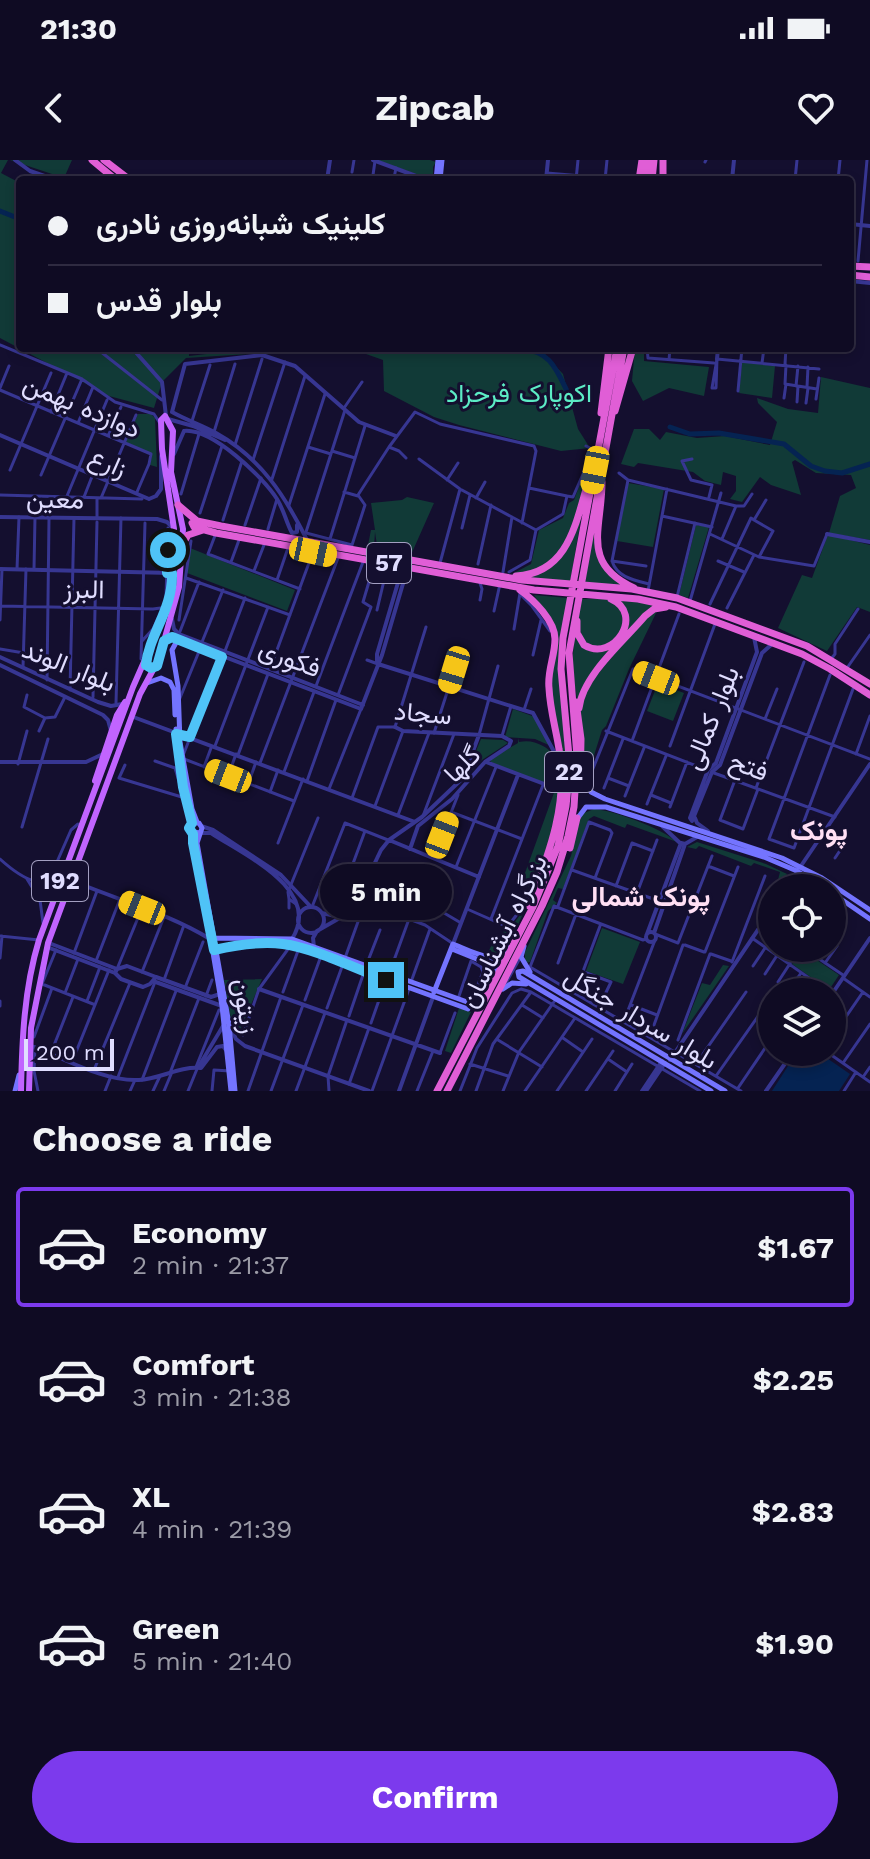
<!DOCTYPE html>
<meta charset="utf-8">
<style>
body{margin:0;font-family:"Work Sans",Vazirmatn,sans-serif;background:#1d1930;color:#f1f3f6;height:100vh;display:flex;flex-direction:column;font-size:30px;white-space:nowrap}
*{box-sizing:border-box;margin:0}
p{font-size:26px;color:#9b9ba6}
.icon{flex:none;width:44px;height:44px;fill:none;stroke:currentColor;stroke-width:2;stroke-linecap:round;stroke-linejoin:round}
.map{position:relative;height:931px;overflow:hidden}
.sheet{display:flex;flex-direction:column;background:#0f0b23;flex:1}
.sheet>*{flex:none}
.guide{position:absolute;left:16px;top:16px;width:838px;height:176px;border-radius:8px;box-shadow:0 4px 12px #0003,0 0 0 2px #2f2b41;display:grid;align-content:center;height:176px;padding:0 32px;background:#0f0b23}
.fabs{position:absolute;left:758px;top:714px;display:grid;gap:16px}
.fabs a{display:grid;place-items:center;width:88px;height:88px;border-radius:50%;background:#0f0b23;box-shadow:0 4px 12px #0003,0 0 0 2px #2f2b41;font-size:40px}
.scale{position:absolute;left:24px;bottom:20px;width:90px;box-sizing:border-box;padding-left:8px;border:4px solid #e0ddff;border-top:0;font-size:22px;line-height:28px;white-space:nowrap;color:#e0ddff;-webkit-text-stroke:6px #140f2f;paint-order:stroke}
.end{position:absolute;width:36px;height:36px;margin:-18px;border:10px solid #4fc3f7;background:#111;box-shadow:0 0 0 4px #111}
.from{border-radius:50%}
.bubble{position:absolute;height:56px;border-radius:28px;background:#0f0b23;box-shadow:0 4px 12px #0003,0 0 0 2px #2f2b41;font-size:26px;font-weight:700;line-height:56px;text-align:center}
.car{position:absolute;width:24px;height:48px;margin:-24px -12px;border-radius:10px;box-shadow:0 0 6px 2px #0007;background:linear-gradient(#f5c518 24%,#345 0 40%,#f5c518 0 76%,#345 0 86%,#f5c518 0)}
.guide b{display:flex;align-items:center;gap:28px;height:76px;font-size:30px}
.guide b+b{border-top:2px solid #2f2b41}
.guide i{width:20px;height:20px;background:#f1f3f6}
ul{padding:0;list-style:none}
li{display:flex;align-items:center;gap:24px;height:120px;margin:0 16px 12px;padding:0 16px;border:4px solid transparent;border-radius:8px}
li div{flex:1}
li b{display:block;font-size:30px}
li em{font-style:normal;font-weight:700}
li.selected{border-color:#7c3aed}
li>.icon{width:72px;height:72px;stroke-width:1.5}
h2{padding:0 32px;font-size:36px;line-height:96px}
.cta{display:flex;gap:16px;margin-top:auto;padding:16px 32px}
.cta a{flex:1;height:92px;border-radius:48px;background:#7c3aed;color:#fff;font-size:32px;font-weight:700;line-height:92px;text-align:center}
.status{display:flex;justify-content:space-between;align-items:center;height:56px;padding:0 40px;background:#0f0b23;direction:ltr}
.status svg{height:22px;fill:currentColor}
header{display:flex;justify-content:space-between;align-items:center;height:104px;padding:0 32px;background:#0f0b23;font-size:36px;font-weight:700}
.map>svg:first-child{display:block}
.green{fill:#113a37}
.water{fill:#052352}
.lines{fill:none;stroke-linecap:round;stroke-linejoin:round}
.river{stroke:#052352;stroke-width:5}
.minor{stroke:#373692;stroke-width:3}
.tertiary{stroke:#373692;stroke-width:4}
.secondary{stroke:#7474ff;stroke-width:5}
.primary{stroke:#c164ff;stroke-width:6}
.trunk{stroke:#e05ed6;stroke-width:7}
.route{stroke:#4fc3f7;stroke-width:10}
.labels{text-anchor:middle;stroke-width:6;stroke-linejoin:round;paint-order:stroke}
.shield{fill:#140f2f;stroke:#a39fc1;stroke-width:2}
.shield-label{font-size:24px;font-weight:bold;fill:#e0ddff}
.park-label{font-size:26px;fill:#5cecc5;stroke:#140f2f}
.street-label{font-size:26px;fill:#e0ddff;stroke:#140f2f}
.neighbourhood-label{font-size:28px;font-weight:bold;fill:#ffdff4;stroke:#140f2f}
</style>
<div class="status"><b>21:30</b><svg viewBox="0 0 49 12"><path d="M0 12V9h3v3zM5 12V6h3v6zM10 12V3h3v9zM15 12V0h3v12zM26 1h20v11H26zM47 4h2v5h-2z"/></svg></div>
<header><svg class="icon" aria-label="back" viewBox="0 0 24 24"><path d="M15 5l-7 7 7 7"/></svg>Zipcab<svg class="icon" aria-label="heart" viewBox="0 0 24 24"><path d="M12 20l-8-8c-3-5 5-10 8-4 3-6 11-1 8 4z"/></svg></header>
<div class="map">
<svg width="870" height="931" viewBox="0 0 870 931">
<rect width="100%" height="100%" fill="#140f2f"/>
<path class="green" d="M0 0H8L1 13 20 23V188H189V196L215 193 227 188 240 192 262 188 263 193 186 198 162 222 154 248 109 236 0 178Z
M10 0H72L64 18Z
M377 0H430L436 2 433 7V20Z
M349 188H538L563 214 578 269 590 288 561 291 459 265 434 257 384 231 383 200Z
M635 188H644V201L709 207 704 236 669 228 643 241 632 221Z
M742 202 775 206 772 238 739 233Z
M821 217 870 228V380L829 373 840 336 856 328 851 315 816 313 795 300 792 302 801 335 771 325 760 317 742 342 730 339 736 331V316L723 312 721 325 705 321 693 312 638 303 634 307 621 304 634 269H649L660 280 666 272 697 278 725 276 770 285 777 262 758 243 757 238 788 249 818 253Z
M138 254H151L155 258 157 307 150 305 152 295 126 282Z
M590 298H592C583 327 576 372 558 395 548 408 527 414 512 414L531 404 539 370 563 358 569 343 574 340Z
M628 323 664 329 653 387 617 381Z
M600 331 597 393 631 428 585 422Z
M407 337 434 343 410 397 378 392 375 372 374 387 368 385 371 370H375L371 343 402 340Z
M583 347 570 423 527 417C564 410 571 378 583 347Z
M696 365 709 367 688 438 679 435Z
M830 375 870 385V452L857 447 827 491 778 468 802 415 812 418 827 377Z
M190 388 295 430 287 451 187 413Z
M534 435 568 438C553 527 584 619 547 705L563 626 549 520 555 470Z
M581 439H608L617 442 625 464 613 484 587 487 577 465Z
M615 439 668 446 655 448 590 517 578 546 572 508 575 467 577 478 604 491 628 462Z
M658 449 629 509 606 566 602 570 586 621 580 548 587 527 647 455Z
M658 523 684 533 673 561 647 551Z
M513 549 535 557 551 586 535 579 505 577Z
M518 578 519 582C529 580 535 582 543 586 581 605 543 699 534 729L521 724 555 630 491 602 490 599 518 583Z
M481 579 503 580 508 583 482 600 465 618Z
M594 649C613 650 663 669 677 682L627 664 625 668 594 656 589 659 563 729 558 728 553 740 557 743 548 751 530 802 525 803V792L571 696 580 658 584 653Z
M697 682 766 704 787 714 780 728H776L780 712 754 703 751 706 699 686 696 689 687 687Z
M527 745 506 791 496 795 487 794 495 779 501 778 505 768 510 769Z
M602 768 640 782 623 824 586 811Z
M802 790 839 815 829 830 792 804Z
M723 805 729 806 682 874 702 823 710 825Z
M262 819 238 875 231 859 224 820Z
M459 848 471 852 451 893 445 891Z"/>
<path class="water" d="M797 892H818L850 914 839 931H772Z"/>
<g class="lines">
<path class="river" d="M0 51 20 59
M520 188C550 192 555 206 567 231
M670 267 690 274 719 273 784 284 811 306 825 311 842 313 870 304"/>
<path class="minor" d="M705 2 706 0
M352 12 354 0
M547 13 617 19
M373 15 375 1
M394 18 396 8
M576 20 578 0
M605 20 607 0
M795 20 797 0
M838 20 840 0
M858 101 867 0
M0 185 82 219 115 242 154 254 161 265
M96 188 162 240
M587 188H588
M647 188 648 198 714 203
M692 191 693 188
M717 199 819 209
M717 199 716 228H712Z
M669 200 670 188
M762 203 764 188
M785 204 786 188
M786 205 785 224 817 229
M796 226 798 206
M807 227 808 207
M0 228 9 206
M0 230 151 294 149 304 137 332
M738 231 742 188
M784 238 786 224
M816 239 819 218
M797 242 798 226
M806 243 808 228
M344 248 362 222
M51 252 67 213
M192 261 210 205
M78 263 93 227
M214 272 235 204
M108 276 121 247
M235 285 262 199
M308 287 331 294
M389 287 399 291 406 298
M332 291 355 298
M419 299 460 329 536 370
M692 299 682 301 691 320 712 325 709 337
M253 300 285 202
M10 310 51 213
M619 313 628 320 736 346
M41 315 82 219
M272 319 305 216
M447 320 458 303
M529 328 567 336
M344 332 358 336
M181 334 199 274
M0 335 142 339
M67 336 107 240
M567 336 573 337 590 298V288L586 286
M84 337 93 314
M101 338 136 255
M476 338 485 322
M289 345 325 234
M736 346H744L752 334
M200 353 222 286
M662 356 712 367
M97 358V338
M223 360 242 301
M245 365 261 318
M462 368 470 335
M268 369 277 339
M536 370 563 354 567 336
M306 372 345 250
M216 373 208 394 300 429
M306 373 352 385 365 345 358 335 389 287 415 252 440 264 534 286 536 291 522 363
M710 374 759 397 814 406 827 374
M330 379 365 266
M722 379 736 346
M759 397 773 371 754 360 766 340
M612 401 628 320
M612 401C617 417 633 420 649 424
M612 401 646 406
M718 401 744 412
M231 402 239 380
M440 403 460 329
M478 404 491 345
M17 409 19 357
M34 409 35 357
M254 411 264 385
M503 412 512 357
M509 412 530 400 536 370
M186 418 290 455
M277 420 288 388
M648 431 667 329
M520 434 532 446 550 471 553 469
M166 437 168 368
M677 437 695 363
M480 440 482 429 480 423
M690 441 721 333
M710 444 751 358 754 360
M0 446 153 449 168 447
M727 448 754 395
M377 450 386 412
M494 451 500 424
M0 460 2 409
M179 460 191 381
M514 469 520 433
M179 474 199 422
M142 481 153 469 158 458
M202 482 223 430
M0 489 24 493
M225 491 245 438
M533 495 541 460
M141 499 145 363
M831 499 835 494V484L858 449
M367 500 378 504
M23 507 26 409
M847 508 870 475
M270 509 313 392
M830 515 769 679 794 688 853 529
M47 520 49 359
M316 526 363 402
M70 530 74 358
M27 535 24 547 45 558
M338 535 371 447 363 442 374 405
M93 537 97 362
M180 538 200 489
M116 543 121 358
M524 550 531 529
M765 559 777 529
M39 571 45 558 55 557 65 537
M606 571 707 610
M434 573 460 492
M479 575 498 506
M502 576 511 546
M632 581 679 454
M215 586 268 447
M670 586 715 464
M184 593 222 497
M856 594 870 556
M238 595 268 514
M184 599 294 641
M155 601 175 608 183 635
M260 603 338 398
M18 604 27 571
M125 605 119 618 185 638
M204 607 211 588
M284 612 314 532
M714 613 835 657
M228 616 236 594
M590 616 633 509 870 599
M608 618 629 626
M735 620 720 660 743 669 758 629
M307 621 336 540
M248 624 256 602
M604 628 623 579
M756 628 804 502
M329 629 361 549
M270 632 278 610
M651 635 671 643
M625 636 644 588
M352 638 378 567H395L426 467
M647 644 666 596
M375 646 403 571
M670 647 687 602
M451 652 522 679
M398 655 429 573
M423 656 454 574
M22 667 48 579
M822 676 841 689 835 698
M278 683 303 619
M433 698 458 635
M0 699C21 718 47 736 65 703
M708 706 734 716
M456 707 496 607
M572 710 659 741
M53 711 71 670 78 664
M27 719 40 740 43 763
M616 726 632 683 653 691
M637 733 657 680
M289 739V748
M296 744 289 739 288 732 318 658
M558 746 589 662 610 670 612 673 595 718
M312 747 345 663 388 680
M337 747 365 671
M434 747 461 763
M467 749 510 768
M431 754 438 739
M491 759 543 625
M764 761 772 767
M508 766 525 744 531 729
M655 774 678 783
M0 776 39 780
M752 778 829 832
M646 779 643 780 554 746 530 807 741 931
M678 783 712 696
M685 785 704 792
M803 788 843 815
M56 790 42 824 93 844
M705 792 738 707
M74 793 97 731
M711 794 731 801
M813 795 818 788
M0 798 2 776
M345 798 359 759
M96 801 120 739
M732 802 765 716
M558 803 576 754
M825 803 837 786
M366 806 380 770
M753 806 765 788
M117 809 142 748
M142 812 164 757
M584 812 611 822 599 847
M389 814 409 759 425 765 452 783
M765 814 776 797
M843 818 870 837
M164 820 184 765
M411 822 430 769
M579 822 600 766
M778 822 800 788
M506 823 520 798
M185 828 203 782
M789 830 801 813
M283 832 299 788
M806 832 812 822
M65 833 78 799
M206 836 212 820
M458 839 471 801 481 807 483 812 470 843
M305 840 321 796
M0 841V846
M87 841 100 807
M522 845 543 858
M631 845 657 855
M327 848 343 804
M627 853 655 780
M349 856 364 812
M371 863 386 820
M654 865 683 785
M243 875 259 829 291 785
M34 877 52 828
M832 877 863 832
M563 878 583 892
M498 880 542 907
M678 880 710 794
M35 887 34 911 38 931
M827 892 870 922
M51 893 73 837
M440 893 455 853
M608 899 627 912
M72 902 109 810
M843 903 870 864
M470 904 508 916
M696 904 746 832
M196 907 219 850
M94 910 130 823
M170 913 199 838
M716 916 766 845
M118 917 155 822
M863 917 870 907
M142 920 176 831
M349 924 369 868
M738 928 772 878
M105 931 111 916
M130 931 135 920
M153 931 160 916
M164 931 172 912
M188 931 197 909
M212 931 214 910 230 911
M248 931 281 837
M271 931 303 845
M296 931 325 853
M329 931 328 916 347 860
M372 931 409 829
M417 931 433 891
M460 931 477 888 512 833 521 829 531 832 700 931
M476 931 493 884 531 832
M503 931 519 892 556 839
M525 931 575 858
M557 931 592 879
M586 931 613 891
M615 931 632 904
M844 931 856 912"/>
<path class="tertiary" d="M15 0 30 11 56 20
M373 0 427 20
M327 20 330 0
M546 20 548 0
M732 20 734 0
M850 64 870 66
M850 121 870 123
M132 188 162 222 166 256
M717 199 718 188
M168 259 193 266 225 280
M184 271C212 268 263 317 277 339 284 350 286 362 292 373L297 372V365
M0 275 149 339 156 336 161 329V296
M174 294 184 271
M0 357 157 359 167 362 174 369
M827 374 870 382
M307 380C285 336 261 298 216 273 202 265 186 260 172 252L185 204 262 195 295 206 359 262 396 276
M0 409 172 413
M172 459 174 469 179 474 363 545
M754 477 757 492 716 603 708 610 690 658 692 661 712 612 720 605 762 493 771 485
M166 480 175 478 361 549 382 495 407 410
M0 497 98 542 111 546 122 544
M377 502V494L402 409
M378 504 533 553 557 597
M0 505 103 555 108 560 111 571
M136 558 415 662
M395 567 403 571 502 576 511 581 509 586 485 602 452 639 418 666 410 689
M0 602H86L103 594
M486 602 555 628
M695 658 697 663 708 671
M201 666 213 670 281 715 311 747
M662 666 680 683
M200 673H211C244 695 323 730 292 779
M389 680 479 717
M73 725H83C125 742 171 755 210 779
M786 728 870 604
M298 760a13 13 0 1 1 26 0a13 13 0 1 1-26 0Z
M322 753 340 757
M646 777a5 5 0 1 1 10 0a5 5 0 1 1-10 0Z
M654 773 685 684 697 677
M647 774 681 683 685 684
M49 783 117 809
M453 784 518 615
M47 787 115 813
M314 787 313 778 317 771 352 751 381 690 389 680 422 657 463 618 479 575
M127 806 156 817 150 824 143 827 121 819 115 813 117 809Z
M156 817 211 837 220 834
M153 821 222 846
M259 829 440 893
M832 834 870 778
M230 866 236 879 245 886 369 931
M31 886C64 898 104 922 139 920 160 919 179 906 201 908L217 887 223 886 226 890
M670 900 772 749
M199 906 223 866
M399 931 433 837
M642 931 662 901
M646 931 665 903
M766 931 793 892"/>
<path class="secondary" d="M436 20 438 0
M440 20 442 0
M178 479 172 490 178 526 180 582 192 649 197 662
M147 523 161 518 170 522 174 530 175 555
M176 569 183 627 192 663
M582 616 591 632 605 639 782 698 822 718 870 750
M577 659 586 647H606L764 697 797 711 824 728
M199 673 190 671 192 663H199L202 668 197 683 229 864 235 931
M193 674 222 846 231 931
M832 733 870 759
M524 786 521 797 530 812
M452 789 489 804 492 802 490 798
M214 790C239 785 265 781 291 785L468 849 470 843 292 779 215 778
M486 803 493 814 491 823
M493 814 502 795
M503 829 512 823 526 824
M434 832 453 784C471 791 495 806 509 788
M15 931 19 915
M711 931 519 817 518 812 523 811 725 931"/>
<path class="primary" d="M95 621 117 555 125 542
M21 931C22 880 24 829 39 780L133 527 168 447 173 417 174 369 162 289 161 260 165 256 173 271 171 312 183 369 179 427 159 499 140 534 48 783 31 868 29 931"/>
<path class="trunk" d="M92 0 116 20
M104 0 130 20
M663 0V20
M639 20 642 0
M645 20 647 0
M652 20 654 0
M850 106 870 107
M850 115 870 117
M615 251 633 188
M601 253 609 188
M602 322C602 369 580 403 634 428
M178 345 197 361 221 366 522 420 632 429 677 438 807 486 870 524
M197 361 192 363 194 367 216 373 534 430 638 439 676 447 802 494 830 509 870 535
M181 387 188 375 203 370
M516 416C571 413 576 359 590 316
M520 430C534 440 555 461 555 479 555 496 547 511 549 528 550 550 556 569 559 589 569 644 548 696 529 746
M577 461V473L584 485C614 503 645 454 611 439
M576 542 581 579 580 629
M579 548C583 515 624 481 645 456L654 449 666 447
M570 688 577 658
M437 931 533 747 558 686 566 646 570 607 561 509 563 478 617 188
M447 931 542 746 557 712 568 676 574 647 577 597 569 493 624 188"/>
</g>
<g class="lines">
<path class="route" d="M168 390 167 413H172C173 450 149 474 146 505L151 508 157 506 164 481 172 477 222 497 190 577 176 574 183 627 192 663 189 668 193 674V683L214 790C236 785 260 781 283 784 314 788 356 809 386 820"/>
</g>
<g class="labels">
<g class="shield">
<rect x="367" y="383" width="44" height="40" rx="6"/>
<rect x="545" y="592" width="48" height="40" rx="6"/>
<rect x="32" y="701" width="56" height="40" rx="6"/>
</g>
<g class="shield-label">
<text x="389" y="411">57</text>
<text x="569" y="620">22</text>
<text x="60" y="729">192</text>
</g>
<g class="park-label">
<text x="519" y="242">اکوپارک فرحزاد</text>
</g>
<g class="street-label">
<text transform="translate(82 246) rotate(23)" y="9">دوازده بهمن</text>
<text transform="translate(108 302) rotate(24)" y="9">زارع</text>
<text transform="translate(55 339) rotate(1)" y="9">معین</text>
<text transform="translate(84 429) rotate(1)" y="9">البرز</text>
<text transform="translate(290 498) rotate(21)" y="9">فکوری</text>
<text transform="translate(69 506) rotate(22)" y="9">بلوار الوند</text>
<text transform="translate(423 553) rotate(5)" y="9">سجاد</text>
<text transform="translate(711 558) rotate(-68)" y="9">بلوار کمالی</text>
<text transform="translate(462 604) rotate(-45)" y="9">گلها</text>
<text transform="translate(749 606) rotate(21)" y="9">فتح</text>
<text transform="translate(503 771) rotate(-64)" y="9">بزرگراه آبشناسان</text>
<text transform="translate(246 846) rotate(81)" y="9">زیتون</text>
<text transform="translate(641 858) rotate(31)" y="9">بلوار سردار جنگل</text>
</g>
<g class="neighbourhood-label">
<text x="819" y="680">پونک</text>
<text x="641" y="746">پونک شمالی</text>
</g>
</g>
</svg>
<div class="fabs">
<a><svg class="icon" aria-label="locate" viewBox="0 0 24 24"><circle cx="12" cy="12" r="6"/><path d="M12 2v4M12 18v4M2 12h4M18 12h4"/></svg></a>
<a><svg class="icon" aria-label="layers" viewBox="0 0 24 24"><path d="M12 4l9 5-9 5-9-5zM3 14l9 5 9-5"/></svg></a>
</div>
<div class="scale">200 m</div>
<i class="end from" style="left:168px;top:390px"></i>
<i class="end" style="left:386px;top:820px"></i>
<div class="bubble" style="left:320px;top:704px;width:132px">5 min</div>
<i class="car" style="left:595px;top:310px;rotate:191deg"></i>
<i class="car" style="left:313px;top:392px;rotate:102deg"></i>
<i class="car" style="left:454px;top:510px;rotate:197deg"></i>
<i class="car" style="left:656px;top:518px;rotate:291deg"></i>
<i class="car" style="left:228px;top:616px;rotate:291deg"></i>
<i class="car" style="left:442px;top:675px;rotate:21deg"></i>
<i class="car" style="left:142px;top:748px;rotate:292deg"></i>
<div class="guide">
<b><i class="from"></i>کلینیک شبانه‌روزی نادری</b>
<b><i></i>بلوار قدس</b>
</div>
</div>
<section class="sheet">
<h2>Choose a ride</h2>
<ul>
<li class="selected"><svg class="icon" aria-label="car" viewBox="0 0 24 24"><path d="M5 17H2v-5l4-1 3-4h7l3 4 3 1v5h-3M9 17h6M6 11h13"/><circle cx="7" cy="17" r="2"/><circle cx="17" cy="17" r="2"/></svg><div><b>Economy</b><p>2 min · 21:37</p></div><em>$1.67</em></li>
<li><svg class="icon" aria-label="car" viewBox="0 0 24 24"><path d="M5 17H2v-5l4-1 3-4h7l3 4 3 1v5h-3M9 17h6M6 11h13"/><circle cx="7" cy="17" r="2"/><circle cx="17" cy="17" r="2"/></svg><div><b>Comfort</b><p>3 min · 21:38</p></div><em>$2.25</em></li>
<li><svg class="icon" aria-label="car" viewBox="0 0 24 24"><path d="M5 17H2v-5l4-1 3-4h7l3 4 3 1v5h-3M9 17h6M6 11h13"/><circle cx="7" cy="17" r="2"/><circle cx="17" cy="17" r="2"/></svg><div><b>XL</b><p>4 min · 21:39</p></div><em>$2.83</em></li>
<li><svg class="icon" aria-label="car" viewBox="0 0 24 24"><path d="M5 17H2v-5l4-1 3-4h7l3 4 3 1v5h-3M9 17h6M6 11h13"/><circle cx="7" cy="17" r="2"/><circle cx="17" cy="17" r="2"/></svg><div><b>Green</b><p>5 min · 21:40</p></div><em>$1.90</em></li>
</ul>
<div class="cta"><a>Confirm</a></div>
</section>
